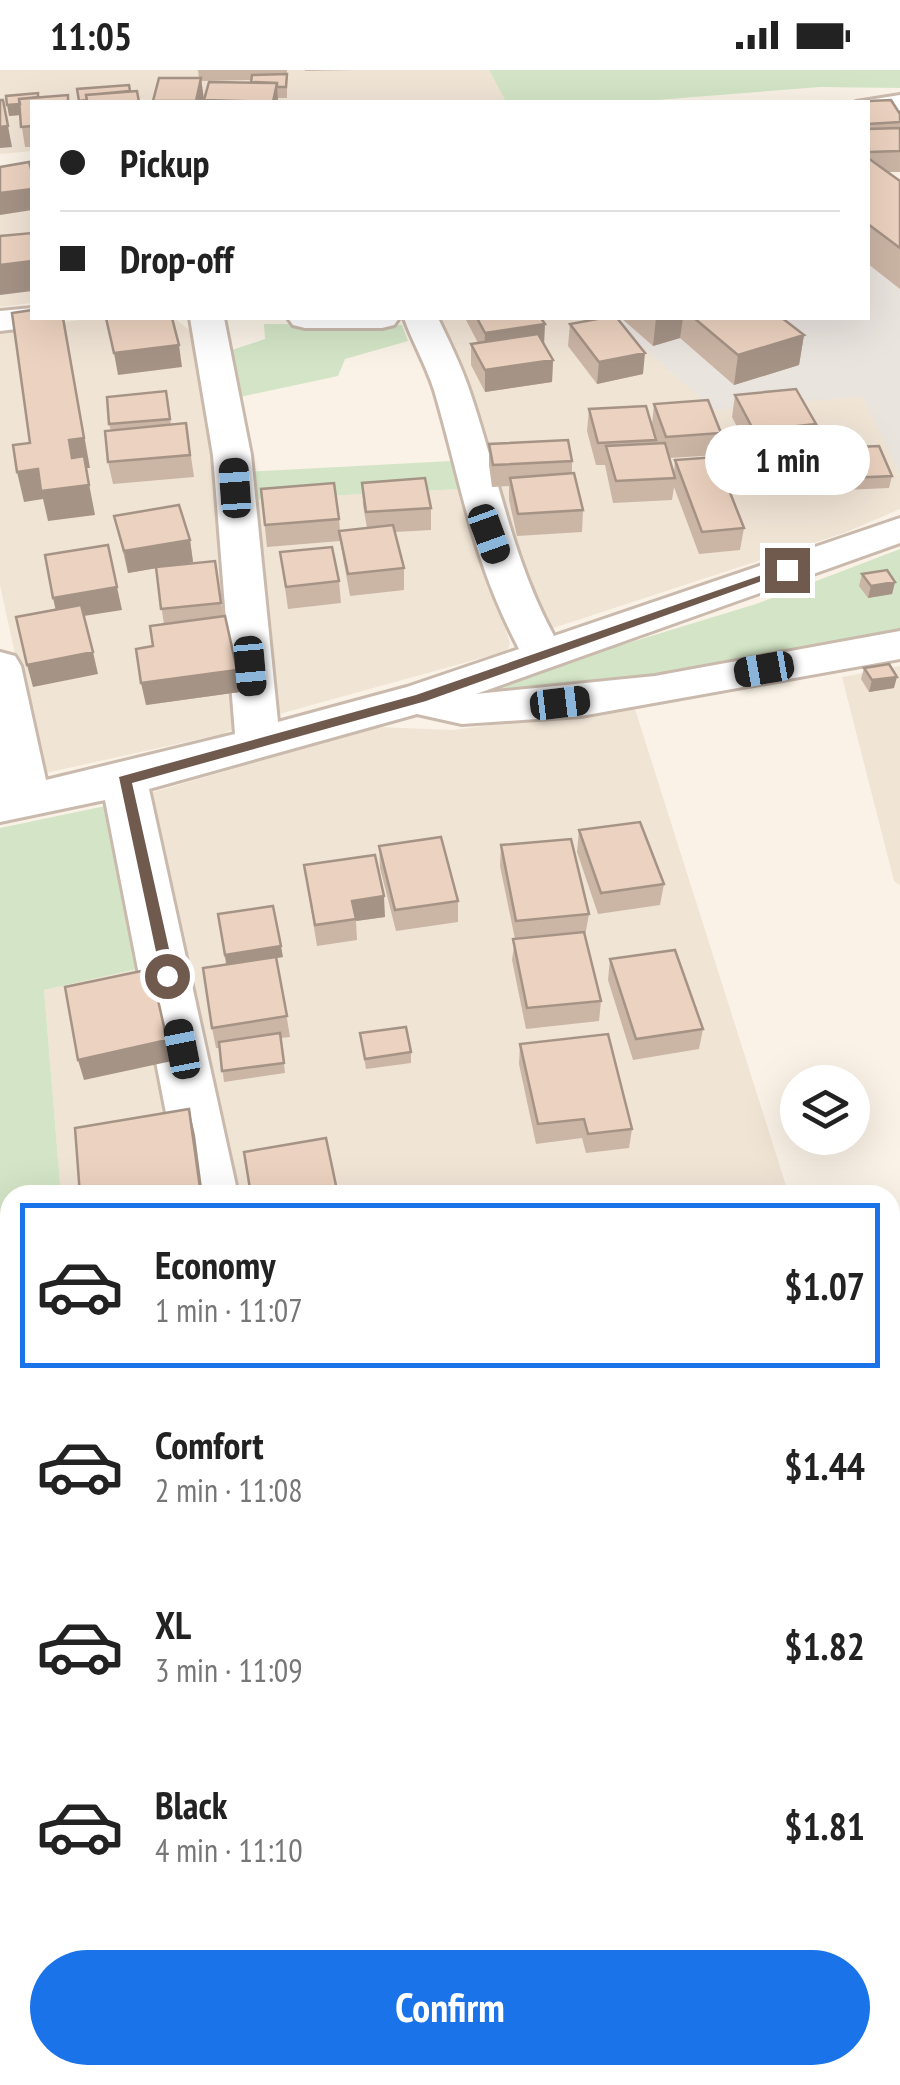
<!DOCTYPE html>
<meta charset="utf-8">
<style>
body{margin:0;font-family:"PT Sans Narrow",sans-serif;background:#f2f2f2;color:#222;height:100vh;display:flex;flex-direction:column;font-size:38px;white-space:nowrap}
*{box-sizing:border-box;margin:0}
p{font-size:32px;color:#767676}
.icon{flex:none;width:55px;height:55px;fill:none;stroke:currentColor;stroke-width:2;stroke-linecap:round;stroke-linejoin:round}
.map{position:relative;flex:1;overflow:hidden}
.details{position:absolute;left:0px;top:1115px;width:900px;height:900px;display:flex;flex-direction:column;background:#fff;border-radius:30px 30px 0 0;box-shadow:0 10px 40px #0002}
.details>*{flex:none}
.hud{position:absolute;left:30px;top:30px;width:840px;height:220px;border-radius:0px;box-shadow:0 10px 40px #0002;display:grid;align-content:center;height:220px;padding:0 30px;background:#fff}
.controls{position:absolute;left:780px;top:995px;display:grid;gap:20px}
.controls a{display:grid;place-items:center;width:90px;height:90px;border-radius:50%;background:#fff;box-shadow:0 10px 40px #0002;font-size:50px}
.end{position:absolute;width:45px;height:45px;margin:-22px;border:12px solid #705a4e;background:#fff;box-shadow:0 0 0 5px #fff}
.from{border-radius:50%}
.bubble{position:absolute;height:70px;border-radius:35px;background:#fff;box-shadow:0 10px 40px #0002;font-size:32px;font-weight:700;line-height:70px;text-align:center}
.car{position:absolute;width:30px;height:60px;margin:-30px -15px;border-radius:12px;box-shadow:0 0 8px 2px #0007;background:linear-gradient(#222 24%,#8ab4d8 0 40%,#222 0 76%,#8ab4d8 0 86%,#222 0)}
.hud b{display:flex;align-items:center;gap:35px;height:95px;font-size:38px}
.hud b+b{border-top:2px solid #e0e0e0}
.hud i{width:25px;height:25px;background:#222}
ul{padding:18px 0 0;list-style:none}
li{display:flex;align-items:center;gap:30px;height:165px;margin:0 20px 15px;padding:0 10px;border:5px solid transparent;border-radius:0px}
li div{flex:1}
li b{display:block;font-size:38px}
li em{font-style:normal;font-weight:700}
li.active{border-color:#1a73e8}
li>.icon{width:90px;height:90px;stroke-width:1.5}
.button{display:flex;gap:20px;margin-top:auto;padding:20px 30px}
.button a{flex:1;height:115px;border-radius:60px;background:#1a73e8;color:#fff;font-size:40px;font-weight:700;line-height:115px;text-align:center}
.status{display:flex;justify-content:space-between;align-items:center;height:70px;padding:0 50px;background:#fff;direction:ltr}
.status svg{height:28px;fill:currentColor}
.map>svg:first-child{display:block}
.residential{fill:#f0e4d5}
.industrial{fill:#eae4df}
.green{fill:#d3e5c6}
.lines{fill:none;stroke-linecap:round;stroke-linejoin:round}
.minor-casing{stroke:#cabaad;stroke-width:6}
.minor{fill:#fff;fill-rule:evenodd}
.wall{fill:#cbb5a5}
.shaded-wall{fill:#a59386}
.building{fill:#ecd2c0;stroke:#a59386;stroke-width:2.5}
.route{fill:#705a4e}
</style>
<div class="status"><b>11:05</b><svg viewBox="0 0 49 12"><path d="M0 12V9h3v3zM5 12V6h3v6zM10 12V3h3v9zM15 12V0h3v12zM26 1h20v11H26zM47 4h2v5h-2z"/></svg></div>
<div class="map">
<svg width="900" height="2015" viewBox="0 0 900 2015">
<rect width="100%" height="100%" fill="#faf2e6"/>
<path class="residential" d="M0 0H489L506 32H32V81L0 84Z
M32 108V233L0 237V112Z
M97 248H174L189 260 211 341 241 647 234 659 222 664 41 704 0 515V260Z
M440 248H610L714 339 864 325 900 405V439L844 463 550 559 540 552Z
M461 419 510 573 507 581 272 646 248 430Z
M900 596V815L894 811 842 607Z
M634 636 789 1125H231L147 724 377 657 453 660Z
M150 896 191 1125H61L44 920Z
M10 1217V2005H346L353 2015H0V1218Z"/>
<path class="industrial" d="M900 111V405L863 326 714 340 610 248H868V112Z"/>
<path class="green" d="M489 0H900V18L820 17 631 32H506Z
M264 254 402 255 408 271 345 289 338 306 240 327 226 282 265 269Z
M451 391 461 419 248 430 247 402Z
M900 479V561L539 625 496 627 481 618 756 534Z
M115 734 150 896 44 920 61 1125H10V1217L0 1218V758Z
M890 1574H900V1720L890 1735Z
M614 2005H716L710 2015H606Z"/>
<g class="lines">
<defs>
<path id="minor" d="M900 25V43L868 46V32H856Z
M32 238V248H55L50 255 0 261V241Z
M190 248H224L251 385 278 652 407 617 519 579C471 487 462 415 434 320 426 295 412 271 404 248H438C449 271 461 295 469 319 498 403 511 487 554 566L900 448V473L476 624 655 606 900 561V589L581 646 462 654 417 644 149 719 238 1125H182L105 730 0 752V582L15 586 21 596 46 710 235 664 213 385Z
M288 248H399L394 255 382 258H305L293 255Z"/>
</defs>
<use href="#minor" class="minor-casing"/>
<use href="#minor" class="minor"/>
</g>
<path class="wall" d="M198 0H287V28H278V32H204V30L251 12V10L201 11 203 32H153V31L199 8Z
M305 0H354L305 1Z
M32 32V77H25L20 45 9 46Z
M868 32 898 41 900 40V102H888L900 111V219L868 194Z
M465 248H541L544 273 553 290 552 312 485 322 471 295V274L478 273Z
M621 248H782L804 265 799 295 734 315 680 268 653 276Z
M570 254 643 304 597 314 568 276Z
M166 321 171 355 186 353 194 407 113 414 108 392 111 361 109 354Z
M735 325 816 354 812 376 750 383 732 347Z
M654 334 721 363 718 385 669 388 674 403 675 390 744 458 740 480 699 484 674 417 672 430 613 433 605 395H596L587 361 589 339 652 355Z
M489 374 572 391V404L583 440 582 462 517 466 509 430V416L492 417 489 395Z
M836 378 892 406 889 418 845 420 833 390Z
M362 413 431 438V460L395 462 404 498V520L350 526 340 471 267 477 261 419 339 449 340 460 367 458 363 435Z
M114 446 190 470 193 492 177 495 221 533 240 622 146 635 164 555 156 498 128 503Z
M280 482 339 511 341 533 288 539Z
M862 504 895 512 892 524 868 528 859 516Z
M864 598 894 618 869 622 861 609Z
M579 760 664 814 660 835 598 844 577 782Z
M501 775 589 844 585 866 601 931 599 951 526 959 512 890 515 869 500 796Z
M379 776 458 831V852L396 861 380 798Z
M304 795 385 847 356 851 357 870 317 876Z
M218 844 283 887 277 888 290 967 281 968 285 1003 224 1012 220 978H216L212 958 226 895Z
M610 889 703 959 699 979 633 990 608 910Z
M360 963 411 982V993L366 999Z
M520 974 632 1059 629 1078 586 1083 582 1068 536 1074 519 994Z"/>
<path class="shaded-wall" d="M201 8 204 29 203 32H197Z
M277 13 278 32H273Z
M32 33V44L9 46 7 35Z
M8 56 12 77 0 78V57Z
M32 119V140L0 145V123Z
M32 191V221L0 225V195Z
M63 248 90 398H86L95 445 48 451 43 429 24 432 17 402 69 370Z
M656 248H683L680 268 653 276Z
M545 254 544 276 484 285 485 263Z
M804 265 799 295 734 315 738 285Z
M179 275 182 297 118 305 114 283Z
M645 283 643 304 597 314 599 292Z
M553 290 552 312 485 322V300Z
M190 470 193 492 128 503 124 481Z
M895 512 892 524 868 528 871 516Z
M117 517 122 540 58 550 53 528Z
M93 582 98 604 33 617 27 595Z
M237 600 240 622 146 635 141 613Z
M897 607 894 618 869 622 872 610Z
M384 826 385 847 356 851 352 831Z
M281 876 283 887 227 896 225 885Z
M151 899 172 991 84 1010 78 990Z
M189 1039 195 1065 203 1125H201Z
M10 1435V1452L0 1454V1437Z
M10 1639V1653L0 1655V1641Z
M63 2005H67L70 2015H66Z"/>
<path class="building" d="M287 4 286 17H277V13L251 12 252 5Z
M159 8H201L196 31H153Z
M209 12 277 13 273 32 204 30Z
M129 15 130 21 86 25 87 30 79 31 77 19Z
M137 21 139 32H87L86 25Z
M38 23V27L19 29 20 34 7 35 6 26Z
M68 25V32H32V56L21 57 19 29Z
M0 30H3L8 56 0 57Z
M891 30 900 44V52L868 54V32H846Z
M900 58V81L868 82V59Z
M868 88 900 111V178L868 154Z
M29 92 32 102V119L0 123V97Z
M32 163V191L0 195V166Z
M32 240V248H63L84 368 69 370 72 388 84 386 89 415 41 421 38 399 17 402 13 375 30 373 12 243Z
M106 248H172L179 275 114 283Z
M477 248H541L545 254 485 263Z
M603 248H617L645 283 599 292 570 254Z
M694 248H782L804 265 738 285Z
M538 264 553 290 485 300 471 274Z
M796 319 816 354 754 361 735 325Z
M166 321 170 349 109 354 107 327Z
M708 330 721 363 666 367 654 334Z
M646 336 656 370 598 373 589 339Z
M186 353 190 385 108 392 105 361Z
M568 370 572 391 493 395 489 374Z
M665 373 675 408 616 411 606 376Z
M879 376 892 406 848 408 836 378Z
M716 387 744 458 702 462 675 390Z
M574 403 583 440 518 444 510 408Z
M425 408 431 438 366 442 362 413Z
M334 413 339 449 265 455 261 419Z
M179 435 190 470 124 481 114 446Z
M393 455 404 498 348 504 339 461Z
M108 475 117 517 53 528 45 485Z
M332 477 339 511 286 517 280 482Z
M215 491 221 533 161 539 156 497Z
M887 500 895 512 871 516 862 504Z
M81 535 93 582 27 595 16 547Z
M225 546 237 600 141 613 136 579 153 576 150 556Z
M889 594 897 607 872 610 864 598Z
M640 752 664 814 601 823 579 760Z
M441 767 458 831 395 840 379 776Z
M571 769 589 844 516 851 501 775Z
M375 785 384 826 352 831 356 849 315 855 304 795Z
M273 836 281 876 225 885 218 844Z
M584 862 601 931 527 938 513 869Z
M675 880 703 959 636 969 610 889Z
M276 887 287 946 212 958 203 898Z
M151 899 167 970 78 990 65 917Z
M406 957 411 982 365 989 360 963Z
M280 963 284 993 222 1001 219 972Z
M608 964 632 1059 588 1064 584 1049 538 1054 520 974Z
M189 1039 201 1125H80L75 1058Z
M326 1068 338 1125H251L244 1082Z
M10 1316V1435L0 1437V1319Z
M10 1554V1639L0 1641V1556Z
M10 1957V2005H63L66 2015H3L0 2005V1962Z
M99 2005H264L268 2015H102Z"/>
<path class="route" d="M782 498 793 500 426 631 132 713 175 906 162 910 119 707 416 625Z"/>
</svg>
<div class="controls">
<a><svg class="icon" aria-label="layers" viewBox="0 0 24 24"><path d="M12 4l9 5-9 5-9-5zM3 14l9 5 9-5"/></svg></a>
</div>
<i class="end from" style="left:167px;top:906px"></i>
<i class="end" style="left:787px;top:500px"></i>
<div class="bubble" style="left:705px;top:355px;width:165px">1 min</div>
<i class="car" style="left:235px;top:418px;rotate:356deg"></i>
<i class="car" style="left:489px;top:464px;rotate:160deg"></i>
<i class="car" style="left:250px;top:596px;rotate:175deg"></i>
<i class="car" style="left:764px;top:599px;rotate:260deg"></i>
<i class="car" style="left:560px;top:633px;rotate:83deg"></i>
<i class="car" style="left:182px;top:979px;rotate:349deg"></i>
<div class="hud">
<b><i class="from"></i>Pickup</b>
<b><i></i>Drop-off</b>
</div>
<section class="details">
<ul>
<li class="active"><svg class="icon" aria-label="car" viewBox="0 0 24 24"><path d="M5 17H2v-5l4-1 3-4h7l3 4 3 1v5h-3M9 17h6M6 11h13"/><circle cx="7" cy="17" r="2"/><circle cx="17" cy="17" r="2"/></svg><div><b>Economy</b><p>1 min · 11:07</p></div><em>$1.07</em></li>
<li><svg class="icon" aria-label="car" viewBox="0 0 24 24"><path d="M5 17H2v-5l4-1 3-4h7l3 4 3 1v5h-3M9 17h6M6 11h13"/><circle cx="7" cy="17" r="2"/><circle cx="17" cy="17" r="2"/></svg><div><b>Comfort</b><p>2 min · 11:08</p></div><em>$1.44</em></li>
<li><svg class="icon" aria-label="car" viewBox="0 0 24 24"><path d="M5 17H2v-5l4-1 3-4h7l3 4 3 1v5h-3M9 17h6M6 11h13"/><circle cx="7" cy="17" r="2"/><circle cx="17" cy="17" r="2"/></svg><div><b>XL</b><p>3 min · 11:09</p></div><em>$1.82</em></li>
<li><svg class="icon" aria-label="car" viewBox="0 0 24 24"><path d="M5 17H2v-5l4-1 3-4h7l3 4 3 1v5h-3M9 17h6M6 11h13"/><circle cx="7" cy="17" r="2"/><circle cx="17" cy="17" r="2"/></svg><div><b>Black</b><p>4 min · 11:10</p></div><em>$1.81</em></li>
</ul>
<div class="button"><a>Confirm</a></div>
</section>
</div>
